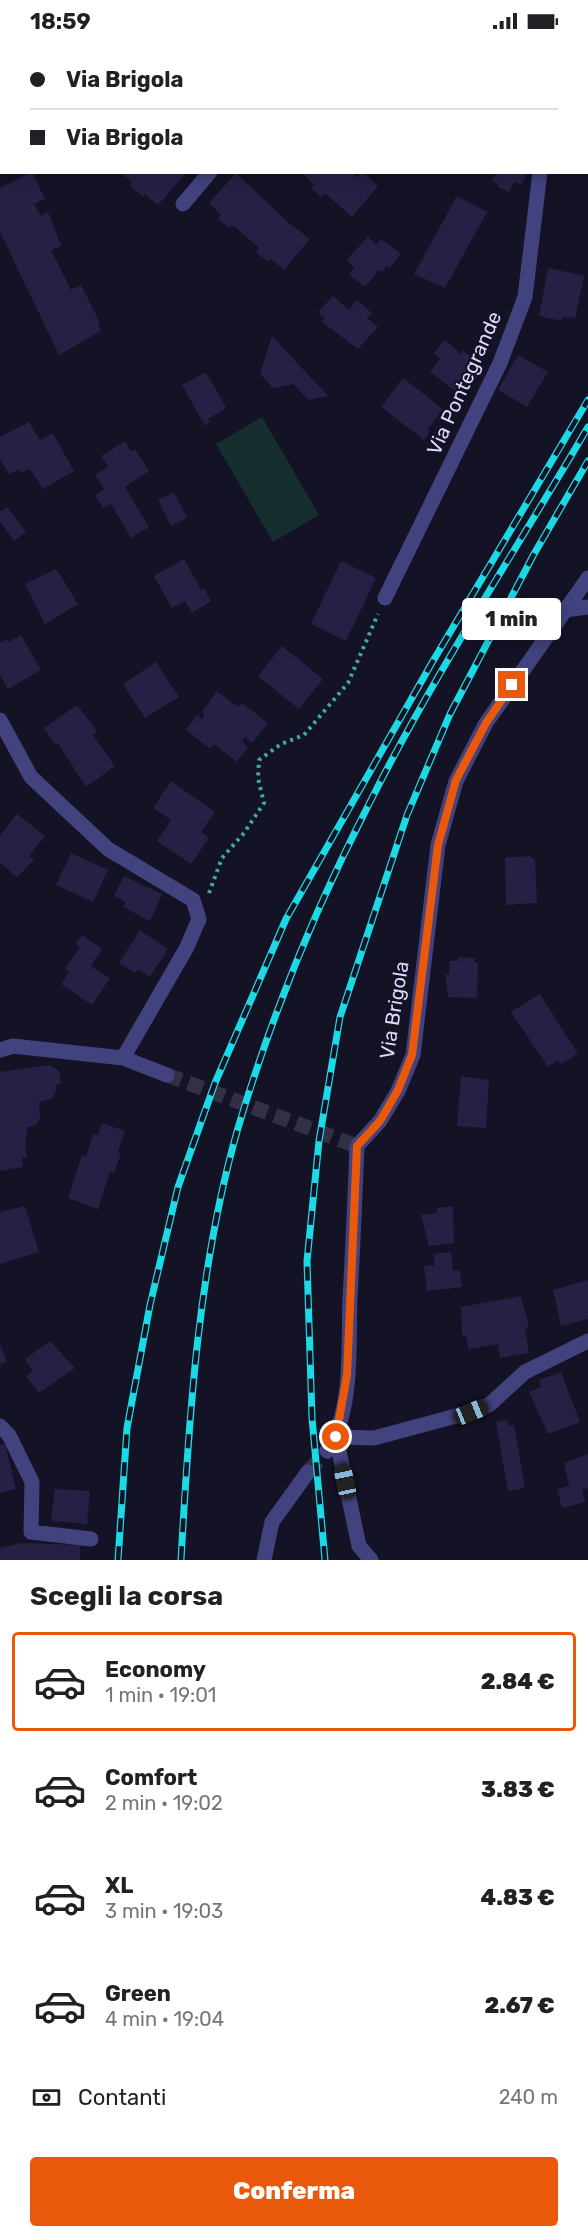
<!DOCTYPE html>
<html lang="it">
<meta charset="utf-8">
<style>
body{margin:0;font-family:Rubik,sans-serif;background:#f6f6f6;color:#202124;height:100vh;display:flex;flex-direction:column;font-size:22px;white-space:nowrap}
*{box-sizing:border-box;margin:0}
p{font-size:20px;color:#757577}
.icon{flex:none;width:33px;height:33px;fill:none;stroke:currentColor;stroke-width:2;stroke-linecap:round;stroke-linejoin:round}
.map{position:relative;height:1518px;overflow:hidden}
.side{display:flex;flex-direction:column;background:#fff;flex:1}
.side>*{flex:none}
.guide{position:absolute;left:0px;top:0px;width:588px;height:132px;box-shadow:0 3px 15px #0003;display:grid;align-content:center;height:132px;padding:0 30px;background:#fff}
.end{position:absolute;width:27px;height:27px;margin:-14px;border:8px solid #ea580c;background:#fff;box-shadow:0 0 0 3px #fff}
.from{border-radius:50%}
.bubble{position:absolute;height:42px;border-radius:6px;background:#fff;box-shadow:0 3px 15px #0003;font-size:20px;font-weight:800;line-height:42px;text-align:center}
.car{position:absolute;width:18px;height:36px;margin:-18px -9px;border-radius:8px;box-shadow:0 0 4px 2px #0007;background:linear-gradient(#222 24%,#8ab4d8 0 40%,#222 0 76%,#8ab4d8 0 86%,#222 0)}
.guide b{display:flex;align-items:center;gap:21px;height:57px;font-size:22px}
.guide b+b{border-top:2px solid #e0e0e0}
.guide i{width:15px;height:15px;background:#202124}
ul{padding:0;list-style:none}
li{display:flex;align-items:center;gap:18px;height:99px;margin:0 12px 9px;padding:0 18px;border:3px solid transparent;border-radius:6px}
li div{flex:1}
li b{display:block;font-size:22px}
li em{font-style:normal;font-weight:800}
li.on{border-color:#ea580c}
li>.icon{width:54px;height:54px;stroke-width:1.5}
h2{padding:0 30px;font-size:27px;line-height:72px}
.pay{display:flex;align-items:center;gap:15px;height:66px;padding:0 30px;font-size:22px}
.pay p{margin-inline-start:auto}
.action{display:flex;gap:12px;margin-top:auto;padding:12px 30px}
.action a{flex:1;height:69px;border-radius:6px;background:#ea580c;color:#fff;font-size:24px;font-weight:800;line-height:69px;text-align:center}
.status{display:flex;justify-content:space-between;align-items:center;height:42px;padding:0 30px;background:#fff;direction:ltr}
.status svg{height:16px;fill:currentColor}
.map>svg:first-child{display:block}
.pitch{fill:#162e2d}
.building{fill:#262044}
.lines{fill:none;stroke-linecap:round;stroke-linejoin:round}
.minor-tunnel{stroke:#323045;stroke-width:15;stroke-dasharray:15 8;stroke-linecap:butt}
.path{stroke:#3daca1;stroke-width:4;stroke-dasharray:3 4.5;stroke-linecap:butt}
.minor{stroke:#42427f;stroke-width:15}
.rail-casing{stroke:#1bdae6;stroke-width:7}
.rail{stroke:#141225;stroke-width:4.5;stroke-dasharray:14;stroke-linecap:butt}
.route{stroke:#ea580c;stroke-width:8}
.labels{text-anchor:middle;stroke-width:4.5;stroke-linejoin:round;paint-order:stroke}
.street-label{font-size:20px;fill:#dcdafb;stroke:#141225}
</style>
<div class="status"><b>18:59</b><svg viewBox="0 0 49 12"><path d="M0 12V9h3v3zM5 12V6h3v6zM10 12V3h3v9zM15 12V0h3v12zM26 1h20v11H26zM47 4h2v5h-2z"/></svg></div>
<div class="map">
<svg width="588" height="1518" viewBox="0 0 588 1518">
<rect width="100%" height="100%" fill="#141225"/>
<path class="pitch" d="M262 375 319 473 273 500 216 402Z"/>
<path class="building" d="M32 130 45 157 34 162 41 174 48 170 61 204 51 208 71 248 81 243 100 281 98 282 101 289 59 313 0 190V146Z
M121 130H183L185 132 158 163 145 152 143 155 130 144 132 141Z
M301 130H352L357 135 363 130 378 144 352 175 325 151 321 155 311 146 314 143Z
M496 130H527L522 142 514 140 509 150 498 145V142L492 139Z
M236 131 289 181 310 197 284 228 271 217 268 220 256 210 259 206 233 183 229 186 218 177 221 173 209 161Z
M457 154 487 170 445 246 414 232Z
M368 194 376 203 381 197 401 212 390 226 387 224 382 230 379 228 365 245 349 233 354 226 347 218Z
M548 226 584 234 575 276 563 275 562 279 539 274Z
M333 254 349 268 357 258 372 271 367 276 378 285 358 307 322 280 325 276 318 270Z
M272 294 328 354 309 358 293 342 273 346 260 332Z
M445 298 461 312 463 309 485 325 462 354 430 330 440 317 434 311Z
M518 313 548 330 527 365 498 348Z
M206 330 226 366 208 377 210 380 205 384 182 343Z
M403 336 443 367 427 388 430 389 424 398 381 365Z
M29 380 40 398 53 391 74 429 43 447 30 427 21 431 19 427 9 432 0 417V395Z
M125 399 131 409 135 407 149 429 125 445 149 485 131 496 111 462 103 466 95 453 104 447 95 433 108 425 101 414Z
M174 450 187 476 171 484 158 458Z
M7 465 26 490 14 499 0 480V470Z
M184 517 201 548 204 546 211 559 192 571 185 559 172 566 154 534Z
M341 519 376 536 346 599 311 582Z
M56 527 78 562 45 582 25 542Z
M21 593 41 628 8 647 0 632V601L7 597 8 600Z
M282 604 323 637 299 667 258 634Z
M156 620 179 655 145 676 123 642Z
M217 649 238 665 242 661 268 681 252 701 245 695 242 699 248 705 237 720 214 702 210 707 186 688 197 673 202 677 205 673 202 670Z
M77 663 97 689 93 693 115 724 86 745 58 701 56 703 44 686Z
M171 739 215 770 201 790 209 796 191 822 157 799 171 778 153 766Z
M17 772 45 794 29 814 34 818 17 835 0 821V793Z
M71 811 108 828 93 860 56 843Z
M529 814 535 818 537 861 506 863 505 816Z
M124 834 162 852 150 879 123 865 126 860 114 854Z
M140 888 168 907 150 935 138 927 135 931 119 921Z
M82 893 102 907 91 924 110 936 92 963 61 942 69 930 65 927 80 905 76 902Z
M458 915 475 916 474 920 478 921 477 956 448 955 445 931 449 932 450 919H458Z
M540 952 578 1012 561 1022 558 1018 548 1025 511 970Z
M50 1023 59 1029 61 1042 56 1043V1048L52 1057 39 1060 40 1077 36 1083 28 1085 25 1104 27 1115 22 1116 23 1125 0 1129V1030Z
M461 1034 489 1038 486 1086 457 1084Z
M102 1081 125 1089 118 1110 121 1111 114 1131 110 1129 98 1167 68 1156 82 1113 86 1115 93 1092 98 1093Z
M25 1164 39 1210 0 1222V1170Z
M453 1164 454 1201 429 1204 421 1173 437 1171V1166Z
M451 1210 453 1229 460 1228 462 1245 427 1249 424 1224 435 1223 433 1212Z
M588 1238V1277L561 1284 553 1248Z
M521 1254 529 1285 525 1286 529 1311 500 1316 498 1302 468 1307 466 1293 462 1294 461 1265Z
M50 1299 75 1326 39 1351 26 1334 33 1329 25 1317Z
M0 1302 7 1320 0 1322Z
M561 1330 580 1380 548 1392 529 1350 541 1345 539 1338Z
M508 1378 509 1384 514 1383 525 1446 508 1449 496 1380Z
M5 1402 16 1447 0 1451V1403Z
M588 1412V1446L582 1447 585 1460 562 1466 557 1447 569 1444 564 1421Z
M55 1447 90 1449 87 1482 51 1479Z
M22 1501 80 1503V1518H0V1506Z"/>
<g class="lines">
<path class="minor-tunnel" d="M167 1033 357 1104
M308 1430 327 1409"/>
<path class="path" d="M209 851 222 816 244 791 264 761 258 736 259 718 281 702 304 693 348 641 378 572"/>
<path class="minor" d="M191 0 193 2
M535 0V2
M139 2 140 0
M321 2 323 0
M183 162 210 130
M385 556 500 321 525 255 540 130
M565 568 588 565
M0 678 31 735 108 807 193 858 199 877 187 905 123 1016
M0 1008 13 1004 123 1016 167 1033
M0 1384 9 1393 32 1440 31 1490 91 1497
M327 1409C354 1367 348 1305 350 1256 353 1205 355 1155 357 1104L380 1079 398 1049 413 1013 438 803 456 739 486 681 588 536
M264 1518 272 1480 308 1430
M371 1518 359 1504 336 1395 374 1396 471 1370 489 1363 525 1330 588 1299"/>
<defs>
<path id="rail" d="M118 1518 127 1386 150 1263 178 1145 215 1041 286 877 433 619 588 358
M181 1518C189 1375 198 1225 238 1086 271 975 316 865 369 762 434 632 515 510 588 385
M325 1518 312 1376 307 1219 319 1099 340 975 407 773 450 672 534 512 588 419"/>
</defs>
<use href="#rail" class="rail-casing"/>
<use href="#rail" class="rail"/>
</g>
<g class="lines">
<path class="route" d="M336 1395 347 1333 357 1104 380 1079 398 1048 412 1013 438 803 456 738 486 681 512 643"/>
</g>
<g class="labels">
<g class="street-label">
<text transform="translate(464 341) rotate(-66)" y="7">Via Pontegrande</text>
<text transform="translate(394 968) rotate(-81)" y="7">Via Brigola</text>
</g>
</g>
</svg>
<i class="end from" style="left:336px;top:1395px"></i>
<i class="end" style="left:512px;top:643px"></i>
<div class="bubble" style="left:462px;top:556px;width:99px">1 min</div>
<i class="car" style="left:471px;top:1370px;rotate:68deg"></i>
<i class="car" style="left:345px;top:1439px;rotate:348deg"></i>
<div class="guide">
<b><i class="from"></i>Via Brigola</b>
<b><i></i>Via Brigola</b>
</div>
</div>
<section class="side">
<h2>Scegli la corsa</h2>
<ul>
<li class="on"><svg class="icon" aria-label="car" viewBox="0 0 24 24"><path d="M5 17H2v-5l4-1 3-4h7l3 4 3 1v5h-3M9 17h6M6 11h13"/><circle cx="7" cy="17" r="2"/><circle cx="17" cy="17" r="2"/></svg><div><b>Economy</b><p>1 min · 19:01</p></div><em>2.84 €</em></li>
<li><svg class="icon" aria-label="car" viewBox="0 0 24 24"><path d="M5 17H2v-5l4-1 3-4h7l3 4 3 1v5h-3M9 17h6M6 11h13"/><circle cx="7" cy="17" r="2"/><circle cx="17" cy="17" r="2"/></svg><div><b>Comfort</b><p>2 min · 19:02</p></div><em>3.83 €</em></li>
<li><svg class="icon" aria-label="car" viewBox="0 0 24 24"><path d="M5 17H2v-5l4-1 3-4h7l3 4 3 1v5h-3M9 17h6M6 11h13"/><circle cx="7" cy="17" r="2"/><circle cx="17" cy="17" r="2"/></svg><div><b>XL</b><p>3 min · 19:03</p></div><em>4.83 €</em></li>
<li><svg class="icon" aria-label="car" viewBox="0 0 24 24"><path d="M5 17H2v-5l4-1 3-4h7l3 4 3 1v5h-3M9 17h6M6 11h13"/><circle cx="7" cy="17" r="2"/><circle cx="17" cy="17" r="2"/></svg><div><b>Green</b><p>4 min · 19:04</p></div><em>2.67 €</em></li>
</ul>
<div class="pay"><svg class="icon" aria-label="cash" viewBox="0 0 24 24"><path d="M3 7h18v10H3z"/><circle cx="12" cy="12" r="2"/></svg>Contanti<p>240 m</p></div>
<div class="action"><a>Conferma</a></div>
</section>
